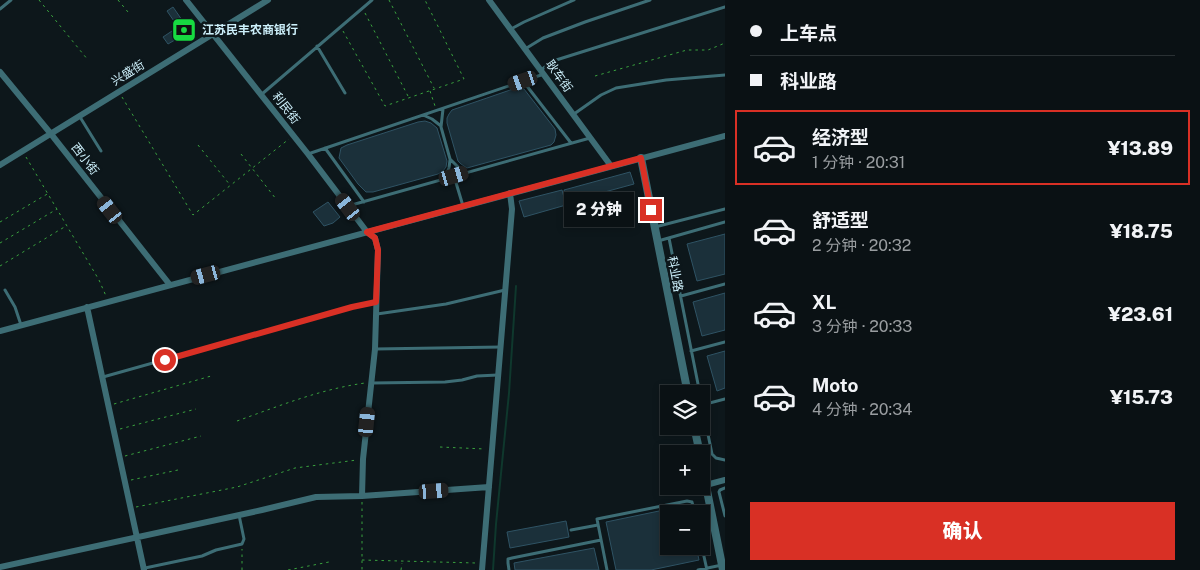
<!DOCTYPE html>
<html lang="zh">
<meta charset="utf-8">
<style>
body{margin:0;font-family:"Public Sans","Noto Sans SC",sans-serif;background:#181f22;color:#f1f3f6;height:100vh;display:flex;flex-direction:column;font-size:19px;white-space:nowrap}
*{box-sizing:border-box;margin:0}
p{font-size:16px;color:#999da0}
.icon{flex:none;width:28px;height:28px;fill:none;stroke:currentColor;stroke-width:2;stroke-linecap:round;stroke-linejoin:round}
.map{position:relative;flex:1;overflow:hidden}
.side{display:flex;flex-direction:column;background:#0a1114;width:475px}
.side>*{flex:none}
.banner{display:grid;align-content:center;height:110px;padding:0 25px;background:#0a1114}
.buttons{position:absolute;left:660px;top:385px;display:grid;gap:10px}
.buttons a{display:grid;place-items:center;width:50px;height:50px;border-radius:0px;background:#0a1114;box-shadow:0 2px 8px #0003,0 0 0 1px #2a3134;font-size:25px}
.end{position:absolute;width:22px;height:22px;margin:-11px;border:6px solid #d93025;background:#fff;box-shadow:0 0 0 2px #fff}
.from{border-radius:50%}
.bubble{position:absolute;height:35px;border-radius:0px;background:#0a1114;box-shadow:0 2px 8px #0003,0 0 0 1px #2a3134;font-size:16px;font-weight:800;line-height:35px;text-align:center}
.car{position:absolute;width:15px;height:30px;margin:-15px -8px;border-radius:6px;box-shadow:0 0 4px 1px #0007;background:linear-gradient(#222 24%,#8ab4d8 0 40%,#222 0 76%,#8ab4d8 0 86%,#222 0)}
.banner b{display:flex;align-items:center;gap:18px;height:48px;font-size:19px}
.banner b+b{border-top:1px solid #2a3134}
.banner i{width:12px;height:12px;background:#f1f3f6}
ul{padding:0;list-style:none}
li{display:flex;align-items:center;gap:15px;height:75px;margin:0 10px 8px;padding:0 15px;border:2px solid transparent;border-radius:0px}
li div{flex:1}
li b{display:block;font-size:19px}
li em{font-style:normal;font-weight:800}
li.active{border-color:#d93025}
li>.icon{width:45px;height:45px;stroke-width:1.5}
.cta{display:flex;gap:10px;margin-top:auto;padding:10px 25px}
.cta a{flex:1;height:58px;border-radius:0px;background:#d93025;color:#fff;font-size:20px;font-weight:800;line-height:58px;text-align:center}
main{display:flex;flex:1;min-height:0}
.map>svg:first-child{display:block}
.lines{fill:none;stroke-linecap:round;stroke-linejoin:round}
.stream{stroke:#0f382d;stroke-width:2}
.building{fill:#1b303a;stroke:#2f5364}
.path{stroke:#39a13e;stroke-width:1;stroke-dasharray:2.5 4;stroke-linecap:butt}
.service{stroke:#3d6d75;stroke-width:3}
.minor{stroke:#3d6d75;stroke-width:6}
.tertiary{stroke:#3d6d75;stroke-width:8}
.route{stroke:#d93025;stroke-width:6}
.labels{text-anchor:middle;stroke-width:5;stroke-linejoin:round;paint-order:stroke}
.poi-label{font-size:12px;font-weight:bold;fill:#cceffa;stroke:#0d171b;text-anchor:start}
.street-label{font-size:12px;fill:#cceffa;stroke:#0d171b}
</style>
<main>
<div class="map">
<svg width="725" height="570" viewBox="0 0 725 570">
<rect width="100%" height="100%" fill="#0d171b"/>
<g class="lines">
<path class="stream" d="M493 570 496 524 509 393 516 286"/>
</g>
<path class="building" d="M173 7 182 20 176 24 167 11Z
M182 20 190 31 180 37 175 29 179 27 176 24Z
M175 29 180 37 168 44 163 37Z
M516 88 524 89 555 129 556 135 554 142 551 145 467 168 461 164 458 161 447 123V118L449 114 452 110Z
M425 121 431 123 437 128 447 161 446 167 443 171 438 174 373 192H366L358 184 339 158 341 148 347 145 418 122Z
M630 172 634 184 568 202 564 190Z
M562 190 566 205 524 217 519 201Z
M328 202 340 217 333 223 324 226 313 212Z
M725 234V274L697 281 687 244Z
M725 293V330L702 336 693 302Z
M725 351V388L717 391 707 356Z
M688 505 690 514H669V546H696L699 560 651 570H616L606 522Z
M566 521 569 537 510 548 507 532Z
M594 548 599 570H515L514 563Z"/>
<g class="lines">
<path class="path" d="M39 0 88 60
M118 0 128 12
M389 0 434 88
M365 13 409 98
M343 31 385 106 464 79 425 0
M595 76 687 50H708L725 43
M430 91 435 106
M122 97 193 215 289 139
M198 145 230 185
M241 154 276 199
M26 157 99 280 106 296
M0 222 49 193
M0 243 57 209
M0 266 66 226
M114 404 211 376
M237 421C279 406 321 389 365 383
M120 429 196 409
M440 447 485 449
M125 456 201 436
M131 480 178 470
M362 502V570
M136 507 237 487 295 468 357 460
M362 560 476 563
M242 570V549
M288 570 329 562
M401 570 402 563"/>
<path class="service" d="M0 9 11 0
M511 29 524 22 574 0
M317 46 345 93
M525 49 543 38 585 22 650 0
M541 70 553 61 725 7
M523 81 571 143
M262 94 372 0
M443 109 441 127 450 159 464 173
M574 114 601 95 616 88 666 80 725 75
M423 115 432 119 441 126
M80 117 101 151
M325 148 364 202
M308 154 544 74
M454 176 463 206
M444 179 449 168 450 160
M348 206 590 138
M655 227 725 209
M669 238 700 394
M658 241 725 222
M5 290 15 307 21 325
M681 296 725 284
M377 314 446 304 505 290
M375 349 501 347
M691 351 725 342
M103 377 352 307 376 302
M372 383 445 382 462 380 477 376 498 375
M701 400 712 454 716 458 725 460
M702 405 725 399
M725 488 720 490 719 492 725 516
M571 530 598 525
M701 543 707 570
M145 568 202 556 216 550 242 544 244 539 239 515
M509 570 508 563V559L512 558 601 540
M607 570 597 519 687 501 692 502 695 514
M698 570 722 565"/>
<path class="minor" d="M186 0 308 154 367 232 375 238 378 250 375 349 363 459 362 496
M489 0 611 166
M0 72 51 134 170 285
M0 165 268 0
M87 307 144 570
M0 331 725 136
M706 485 725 480
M0 567 262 510 316 497 362 496 489 487
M482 570 512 209 510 193"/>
<path class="tertiary" d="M641 158 688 394
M694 426 700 454
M701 461 723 570"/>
</g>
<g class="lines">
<path class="route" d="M165 360 352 307 376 302 378 250 375 238 367 232 641 158 651 210"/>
</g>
<defs>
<symbol id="bank-square" viewBox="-11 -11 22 22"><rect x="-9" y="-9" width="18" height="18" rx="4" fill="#17db41" stroke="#0d171b"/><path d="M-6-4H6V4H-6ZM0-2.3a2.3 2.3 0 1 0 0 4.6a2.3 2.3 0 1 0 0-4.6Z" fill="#111"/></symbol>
</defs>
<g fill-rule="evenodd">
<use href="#bank-square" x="170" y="16" width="28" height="28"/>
</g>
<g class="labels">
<g class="poi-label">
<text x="202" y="34">江苏民丰农商银行</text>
</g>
<g class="street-label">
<text transform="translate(128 73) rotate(-32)" y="4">兴盛街</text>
<text transform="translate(559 76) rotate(54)" y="4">耿车街</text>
<text transform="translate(286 108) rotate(52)" y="4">利民街</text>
<text transform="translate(85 159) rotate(52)" y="4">西小街</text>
<text transform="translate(675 274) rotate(79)" y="4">科业路</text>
</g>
</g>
</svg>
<div class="buttons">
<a><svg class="icon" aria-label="layers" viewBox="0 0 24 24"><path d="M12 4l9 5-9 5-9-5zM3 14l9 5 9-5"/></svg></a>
<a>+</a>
<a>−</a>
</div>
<i class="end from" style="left:165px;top:360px"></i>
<i class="end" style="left:651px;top:210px"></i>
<div class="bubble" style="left:564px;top:192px;width:70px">2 分钟</div>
<i class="car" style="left:523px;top:81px;rotate:251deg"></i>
<i class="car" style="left:454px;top:176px;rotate:74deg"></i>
<i class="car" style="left:348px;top:207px;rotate:323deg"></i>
<i class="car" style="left:110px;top:210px;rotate:322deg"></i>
<i class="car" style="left:206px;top:275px;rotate:255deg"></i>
<i class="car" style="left:367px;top:422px;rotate:6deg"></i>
<i class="car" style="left:434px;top:491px;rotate:86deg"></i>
</div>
<section class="side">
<div class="banner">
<b><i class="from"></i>上车点</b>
<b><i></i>科业路</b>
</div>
<ul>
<li class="active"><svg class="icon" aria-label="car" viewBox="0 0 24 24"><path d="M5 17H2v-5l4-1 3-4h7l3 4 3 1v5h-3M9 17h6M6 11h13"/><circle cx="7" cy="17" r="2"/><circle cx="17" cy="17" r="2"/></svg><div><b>经济型</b><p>1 分钟 · 20:31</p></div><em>¥13.89</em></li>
<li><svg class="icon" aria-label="car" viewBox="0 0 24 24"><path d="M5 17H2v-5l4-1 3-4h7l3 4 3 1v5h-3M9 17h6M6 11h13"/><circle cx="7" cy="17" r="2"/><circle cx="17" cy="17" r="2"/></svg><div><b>舒适型</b><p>2 分钟 · 20:32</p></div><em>¥18.75</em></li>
<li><svg class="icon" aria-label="car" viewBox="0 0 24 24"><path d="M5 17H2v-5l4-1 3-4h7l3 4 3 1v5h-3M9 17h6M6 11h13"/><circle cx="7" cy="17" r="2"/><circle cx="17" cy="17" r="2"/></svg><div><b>XL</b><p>3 分钟 · 20:33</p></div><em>¥23.61</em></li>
<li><svg class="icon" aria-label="car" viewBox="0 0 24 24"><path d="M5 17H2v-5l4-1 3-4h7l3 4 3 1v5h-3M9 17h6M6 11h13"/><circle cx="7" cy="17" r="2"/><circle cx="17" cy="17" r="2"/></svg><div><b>Moto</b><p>4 分钟 · 20:34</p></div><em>¥15.73</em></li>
</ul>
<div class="cta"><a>确认</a></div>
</section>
</main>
